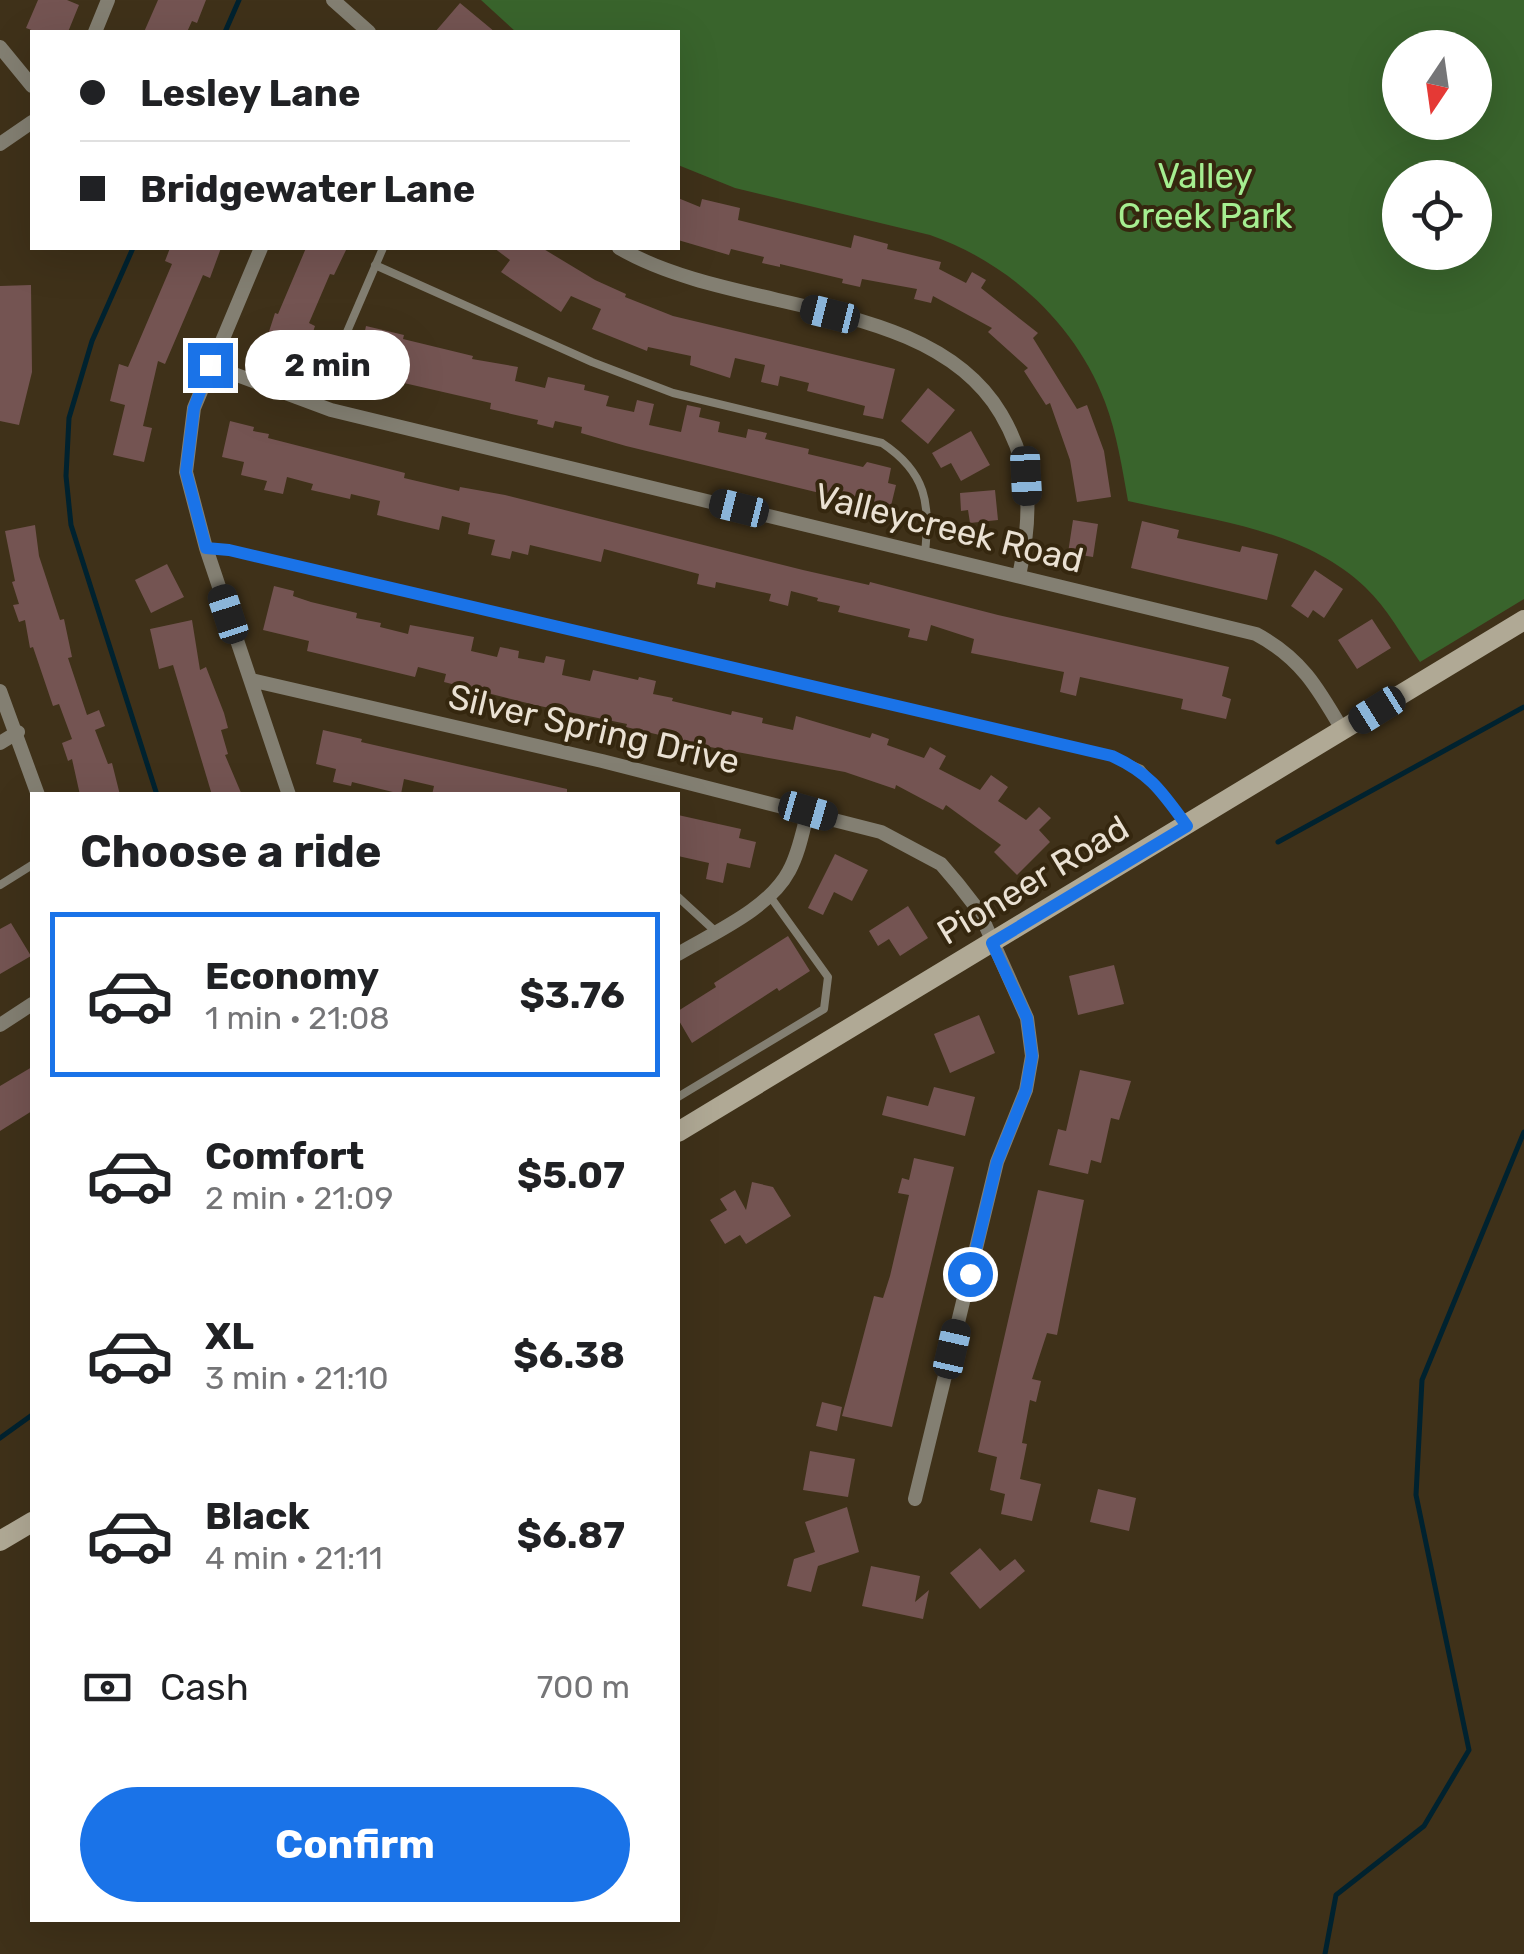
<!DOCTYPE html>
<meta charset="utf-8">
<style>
body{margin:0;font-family:Rubik,sans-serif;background:#f2f2f2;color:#202124;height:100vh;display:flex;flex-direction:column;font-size:38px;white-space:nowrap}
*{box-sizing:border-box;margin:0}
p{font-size:32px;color:#757577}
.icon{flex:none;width:55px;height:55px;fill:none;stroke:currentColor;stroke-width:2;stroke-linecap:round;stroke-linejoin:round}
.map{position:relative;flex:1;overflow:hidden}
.side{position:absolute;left:30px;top:792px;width:650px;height:1130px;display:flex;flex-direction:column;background:#fff;border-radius:0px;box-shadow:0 10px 40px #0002}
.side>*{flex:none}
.hud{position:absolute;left:30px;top:30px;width:650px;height:220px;border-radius:0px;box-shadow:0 10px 40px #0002;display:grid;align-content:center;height:220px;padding:0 50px;background:#fff}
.needle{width:65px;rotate:193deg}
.buttons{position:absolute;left:1382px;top:30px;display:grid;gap:20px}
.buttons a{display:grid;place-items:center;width:110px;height:110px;border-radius:50%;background:#fff;box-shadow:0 10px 40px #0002;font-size:50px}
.end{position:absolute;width:45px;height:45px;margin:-22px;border:12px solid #1a73e8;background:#fff;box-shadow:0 0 0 5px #fff}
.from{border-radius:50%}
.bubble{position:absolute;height:70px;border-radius:35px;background:#fff;box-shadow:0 10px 40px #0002;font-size:32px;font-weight:700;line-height:70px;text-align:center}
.car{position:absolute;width:30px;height:60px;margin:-30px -15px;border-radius:12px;box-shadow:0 0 8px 2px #0007;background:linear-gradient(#222 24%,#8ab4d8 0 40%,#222 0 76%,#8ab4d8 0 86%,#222 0)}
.hud b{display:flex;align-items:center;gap:35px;height:95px;font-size:38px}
.hud b+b{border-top:2px solid #e0e0e0}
.hud i{width:25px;height:25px;background:#202124}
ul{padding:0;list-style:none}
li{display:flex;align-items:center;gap:30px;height:165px;margin:0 20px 15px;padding:0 30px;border:5px solid transparent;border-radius:0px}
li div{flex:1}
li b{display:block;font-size:38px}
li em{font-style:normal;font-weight:700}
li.selected{border-color:#1a73e8}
li>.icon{width:90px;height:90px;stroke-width:1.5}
h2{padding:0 50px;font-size:45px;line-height:120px}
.pay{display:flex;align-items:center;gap:25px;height:110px;padding:0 50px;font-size:38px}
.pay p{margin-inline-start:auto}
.button{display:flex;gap:20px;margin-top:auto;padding:20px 50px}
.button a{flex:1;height:115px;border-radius:60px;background:#1a73e8;color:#fff;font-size:40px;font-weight:700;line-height:115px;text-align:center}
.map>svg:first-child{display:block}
.green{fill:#39642c;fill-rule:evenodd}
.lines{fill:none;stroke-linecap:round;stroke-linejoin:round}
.stream{stroke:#00222f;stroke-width:5}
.building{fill:#745452}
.service{stroke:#837f72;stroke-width:8}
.minor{stroke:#837f72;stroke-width:14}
.secondary{stroke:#b0a995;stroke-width:20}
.route{stroke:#1a73e8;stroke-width:12}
.labels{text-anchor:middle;stroke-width:8;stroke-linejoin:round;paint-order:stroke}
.park-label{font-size:35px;fill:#a5ee90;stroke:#35270f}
.street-label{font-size:35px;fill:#eae1d3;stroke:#35270f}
</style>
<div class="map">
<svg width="1524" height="1954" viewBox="0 0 1524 1954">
<rect width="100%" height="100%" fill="#3f3119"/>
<path class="green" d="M481 0H1524V599L1420 662C1402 636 1388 609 1365 587 1303 528 1208 520 1128 501 1122 468 1117 434 1105 402 1076 324 1008 262 930 235L735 188 678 165V32H516ZM1400 48H1475V122H1400ZM1400 178H1475V252H1400Z"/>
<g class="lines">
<path class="stream" d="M225 32 239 0
M133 248 92 341 69 418 66 476 71 525 157 795
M1278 842 1524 707
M0 1438 32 1415
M1325 1954 1336 1895 1424 1826 1469 1750 1416 1495 1422 1380 1524 1132"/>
</g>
<path class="building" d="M38 0H67L79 5 68 32H37L26 28Z
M158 0H206L197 23 192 21 187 32H144Z
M460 3 495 32H435Z
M678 198 700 207 702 199 740 208 738 220 851 248 854 235 888 244 887 249 941 262 939 269 966 283 972 272 986 280 981 288 1038 333 1033 338 1077 409 1087 405 1104 451 1111 497 1077 502 1070 460 1050 403 1046 405 1024 371 1028 368 988 332 992 328 933 296 931 303 914 299 917 289 862 279 860 287 842 283 843 279 780 264V267L762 263 764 257 731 249 729 255 678 240Z
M170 248H221L210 278 203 275 165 364 158 361 143 426 152 428 144 462 113 455 125 405 110 401 119 364 128 367 172 264 165 261Z
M306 248H347L334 275 330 274 309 323 315 326 309 344 299 340 293 360 263 350 275 313 278 314Z
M494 248H542L595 280 626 294 625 297 673 316 895 369 883 419 863 415 865 406 807 391 809 383 780 376 778 386 761 382 765 365 735 358 730 378 690 365 691 356 648 347 647 351 592 329 601 309 571 296 561 312 501 272 510 260Z
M31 285 32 372 19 425 0 421V286Z
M366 326 404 335 403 339 473 356 472 359 518 367 515 381 545 388 548 377 585 385 584 390 609 396 606 406 634 412 637 400 654 404 649 425 681 432 687 405 701 408 699 417 720 422 718 432 746 438 748 429 767 433 765 439 809 449 808 454 863 467 867 462 891 468 888 483 896 485 890 510 626 446 581 433 582 427 555 421 553 428 537 424 538 420 490 409 491 403 356 372Z
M928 388 955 410 928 444 901 421Z
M230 421 254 427 253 431 269 434 268 438 405 473 404 478 459 491 460 487 505 495 803 570 869 585 870 582 998 615 1229 667 1222 696 1231 699 1226 719 1181 709 1183 699 1080 677 1076 696 1060 692 1064 672 971 653 974 639 931 625 927 641 908 637 910 629 838 612 840 606 817 601 818 598 791 591 788 606 769 601 771 594 716 582 715 588 697 584 699 574 604 549 601 562 530 545 528 555 512 551 510 559 491 555 495 540 468 534 470 523 442 516 439 530 401 521 377 515 380 501 351 494 350 499 311 490 313 484 287 477 283 494 264 490 267 481 241 475 244 462 222 457Z
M971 431 990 465 961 481 951 463 941 468 932 453Z
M995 490 998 520 970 523 968 510 961 511 960 493Z
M1073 520 1098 524 1093 557 1068 553Z
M1142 521 1179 530 1177 538 1240 552 1242 546 1278 554 1267 600 1131 568Z
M35 525 39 556 60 620 64 619 72 657 68 658 87 715 99 710 105 726 95 730 108 764 112 763 120 795H80L72 759 68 761 62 743 72 739 59 704 53 706 33 647 30 648 25 620 19 622 13 605 19 604 12 582 15 581 5 531Z
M167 564 184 597 151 613 135 580Z
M1315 570 1343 589 1324 618 1313 610 1308 618 1291 606Z
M274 586 294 591 293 596 311 602 357 613 356 618 381 623 380 627 408 634 410 625 474 637 471 651 497 657 500 647 519 651 518 658 544 663 546 656 565 660 562 675 590 681 593 670 638 680 639 677 656 681 653 694 673 698 672 701 731 715 732 711 763 718 762 723 793 730 796 716 870 738 872 733 889 739 887 745 924 758 930 747 946 756 939 769 980 790 991 775 1008 787 998 801 1026 820 1039 807 1051 818 1039 830 1050 842 1017 875 994 852 1001 845 946 805 943 810 896 785 895 789 845 772 710 747 626 727 627 724 535 705 444 682 446 674 418 667 415 677 307 651 309 641 263 630Z
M1372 619 1391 648 1357 669 1338 640Z
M192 620 200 670 206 667 224 713 228 728 221 730 228 754 225 755 242 795H212L173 665 159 669 150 629Z
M323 730 362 739 361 742 567 789V795H432L434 786 404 779 401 794 352 782 351 786 333 782 336 769 316 764Z
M678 815 741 829 739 838 756 842 750 868 727 863 723 883 706 879 709 863 678 856Z
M835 854 868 870 852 901 834 892 823 915 808 908Z
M908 906 928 938 900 956 889 939 878 946 869 931Z
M11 923 31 956 0 974V929Z
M788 936 810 971 779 991 777 988 692 1043 678 1019V1011L716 987 714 983Z
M1114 965 1124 1004 1078 1015 1069 976Z
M979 1015 995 1053 950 1073 934 1034Z
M32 1067V1111L0 1131V1086Z
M1080 1070 1131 1081 1119 1120 1111 1118 1101 1163 1091 1160 1088 1174 1049 1165 1058 1129 1066 1131Z
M934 1087 975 1097 965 1136 882 1115 887 1096 928 1106Z
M914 1158 954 1167 892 1427 842 1416 874 1296 883 1298 890 1276 909 1195 898 1193 902 1178 909 1180Z
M752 1182 773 1187 791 1216 746 1244 740 1235 725 1244 710 1220 727 1210 720 1199 735 1190 746 1210Z
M1038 1190 1084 1200 1057 1335 1047 1333 1032 1379 1041 1381 1036 1402 1030 1400 1022 1443 1027 1444 1020 1479 1041 1484 1032 1521 1001 1514 1005 1494 990 1490 997 1457 978 1452Z
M822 1402 842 1407 837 1431 816 1426Z
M810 1451 855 1459 848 1497 803 1490Z
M1098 1489 1136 1498 1129 1531 1090 1522Z
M847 1507 859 1552 818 1566 811 1592 787 1586 794 1559 815 1552 805 1522Z
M980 1548 1000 1571 1015 1559 1025 1571 980 1609 950 1573Z
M871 1566 920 1576 915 1602 929 1590 923 1619 862 1606Z"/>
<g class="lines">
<path class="service" d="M375 265 592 362 673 393 882 443C927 473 930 503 925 553
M316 404 383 248
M206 548 229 549 1112 756 1141 769 1184 822
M0 885 32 865
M678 897 715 931
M678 1097 824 1009 828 977 769 895"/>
<path class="minor" d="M333 0 369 32
M95 32 108 0
M0 47 32 86
M0 144 32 122
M261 248 194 408 186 472 206 548 289 795
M619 248C734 315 931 295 1001 414 1033 468 1032 516 1019 576
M210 365 331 410 1256 634C1301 658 1318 688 1343 731
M251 680 602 761 881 832 941 864 958 884 979 911 1027 1018 1032 1056 1026 1090 997 1162 915 1499
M0 691 38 795
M0 743 18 732
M678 954C713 933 769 909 789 871 799 853 803 830 808 811
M0 1025 32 1004"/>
<path class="secondary" d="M678 1132 1524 620
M0 1541 32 1522"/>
</g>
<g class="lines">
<path class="route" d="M210 365 194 408 186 472 206 548 229 550 1112 756C1151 774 1162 792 1187 826L992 943 1027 1018 1032 1056 1026 1090 997 1162 970 1274"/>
</g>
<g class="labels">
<g class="park-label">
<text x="1205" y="188">Valley<tspan x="1205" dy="40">Creek Park</tspan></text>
</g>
<g class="street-label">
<text transform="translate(949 528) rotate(14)" y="12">Valleycreek Road</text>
<text transform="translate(594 729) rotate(13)" y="12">Silver Spring Drive</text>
<text transform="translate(1033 880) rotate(-31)" y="12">Pioneer Road</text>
</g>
</g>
</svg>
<div class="buttons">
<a><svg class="needle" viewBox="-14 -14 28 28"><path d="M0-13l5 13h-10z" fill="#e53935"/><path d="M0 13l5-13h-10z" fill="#757577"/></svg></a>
<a><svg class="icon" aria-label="locate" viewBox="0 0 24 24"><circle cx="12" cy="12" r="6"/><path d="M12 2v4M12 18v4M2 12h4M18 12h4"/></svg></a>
</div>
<i class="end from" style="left:970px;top:1274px"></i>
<i class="end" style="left:210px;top:365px"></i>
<div class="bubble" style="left:245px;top:330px;width:165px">2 min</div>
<i class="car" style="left:830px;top:314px;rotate:284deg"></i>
<i class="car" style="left:1026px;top:476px;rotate:177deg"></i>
<i class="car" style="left:739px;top:508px;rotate:284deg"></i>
<i class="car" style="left:228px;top:614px;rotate:342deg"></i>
<i class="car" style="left:1377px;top:710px;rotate:238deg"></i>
<i class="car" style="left:808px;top:811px;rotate:106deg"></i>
<i class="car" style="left:952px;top:1349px;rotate:13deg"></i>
<div class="hud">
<b><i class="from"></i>Lesley Lane</b>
<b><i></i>Bridgewater Lane</b>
</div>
<section class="side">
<h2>Choose a ride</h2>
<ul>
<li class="selected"><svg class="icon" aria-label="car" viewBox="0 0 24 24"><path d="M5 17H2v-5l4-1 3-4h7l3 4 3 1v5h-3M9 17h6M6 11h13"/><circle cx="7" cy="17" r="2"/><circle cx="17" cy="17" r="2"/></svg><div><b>Economy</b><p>1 min · 21:08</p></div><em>$3.76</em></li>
<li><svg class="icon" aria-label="car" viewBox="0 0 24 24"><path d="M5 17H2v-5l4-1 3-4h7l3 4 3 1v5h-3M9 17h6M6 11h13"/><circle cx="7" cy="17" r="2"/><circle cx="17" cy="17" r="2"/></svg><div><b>Comfort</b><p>2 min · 21:09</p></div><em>$5.07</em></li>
<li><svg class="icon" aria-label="car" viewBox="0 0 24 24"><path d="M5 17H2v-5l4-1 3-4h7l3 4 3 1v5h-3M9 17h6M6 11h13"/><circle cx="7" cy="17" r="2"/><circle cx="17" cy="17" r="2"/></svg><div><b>XL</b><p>3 min · 21:10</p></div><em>$6.38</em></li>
<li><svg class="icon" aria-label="car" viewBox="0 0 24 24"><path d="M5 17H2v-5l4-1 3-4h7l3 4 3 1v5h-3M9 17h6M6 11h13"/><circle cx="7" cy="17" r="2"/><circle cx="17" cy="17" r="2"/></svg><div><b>Black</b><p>4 min · 21:11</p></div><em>$6.87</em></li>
</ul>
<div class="pay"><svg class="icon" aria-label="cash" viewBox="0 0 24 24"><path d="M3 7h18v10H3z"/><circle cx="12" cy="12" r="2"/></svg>Cash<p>700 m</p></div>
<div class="button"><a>Confirm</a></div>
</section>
</div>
